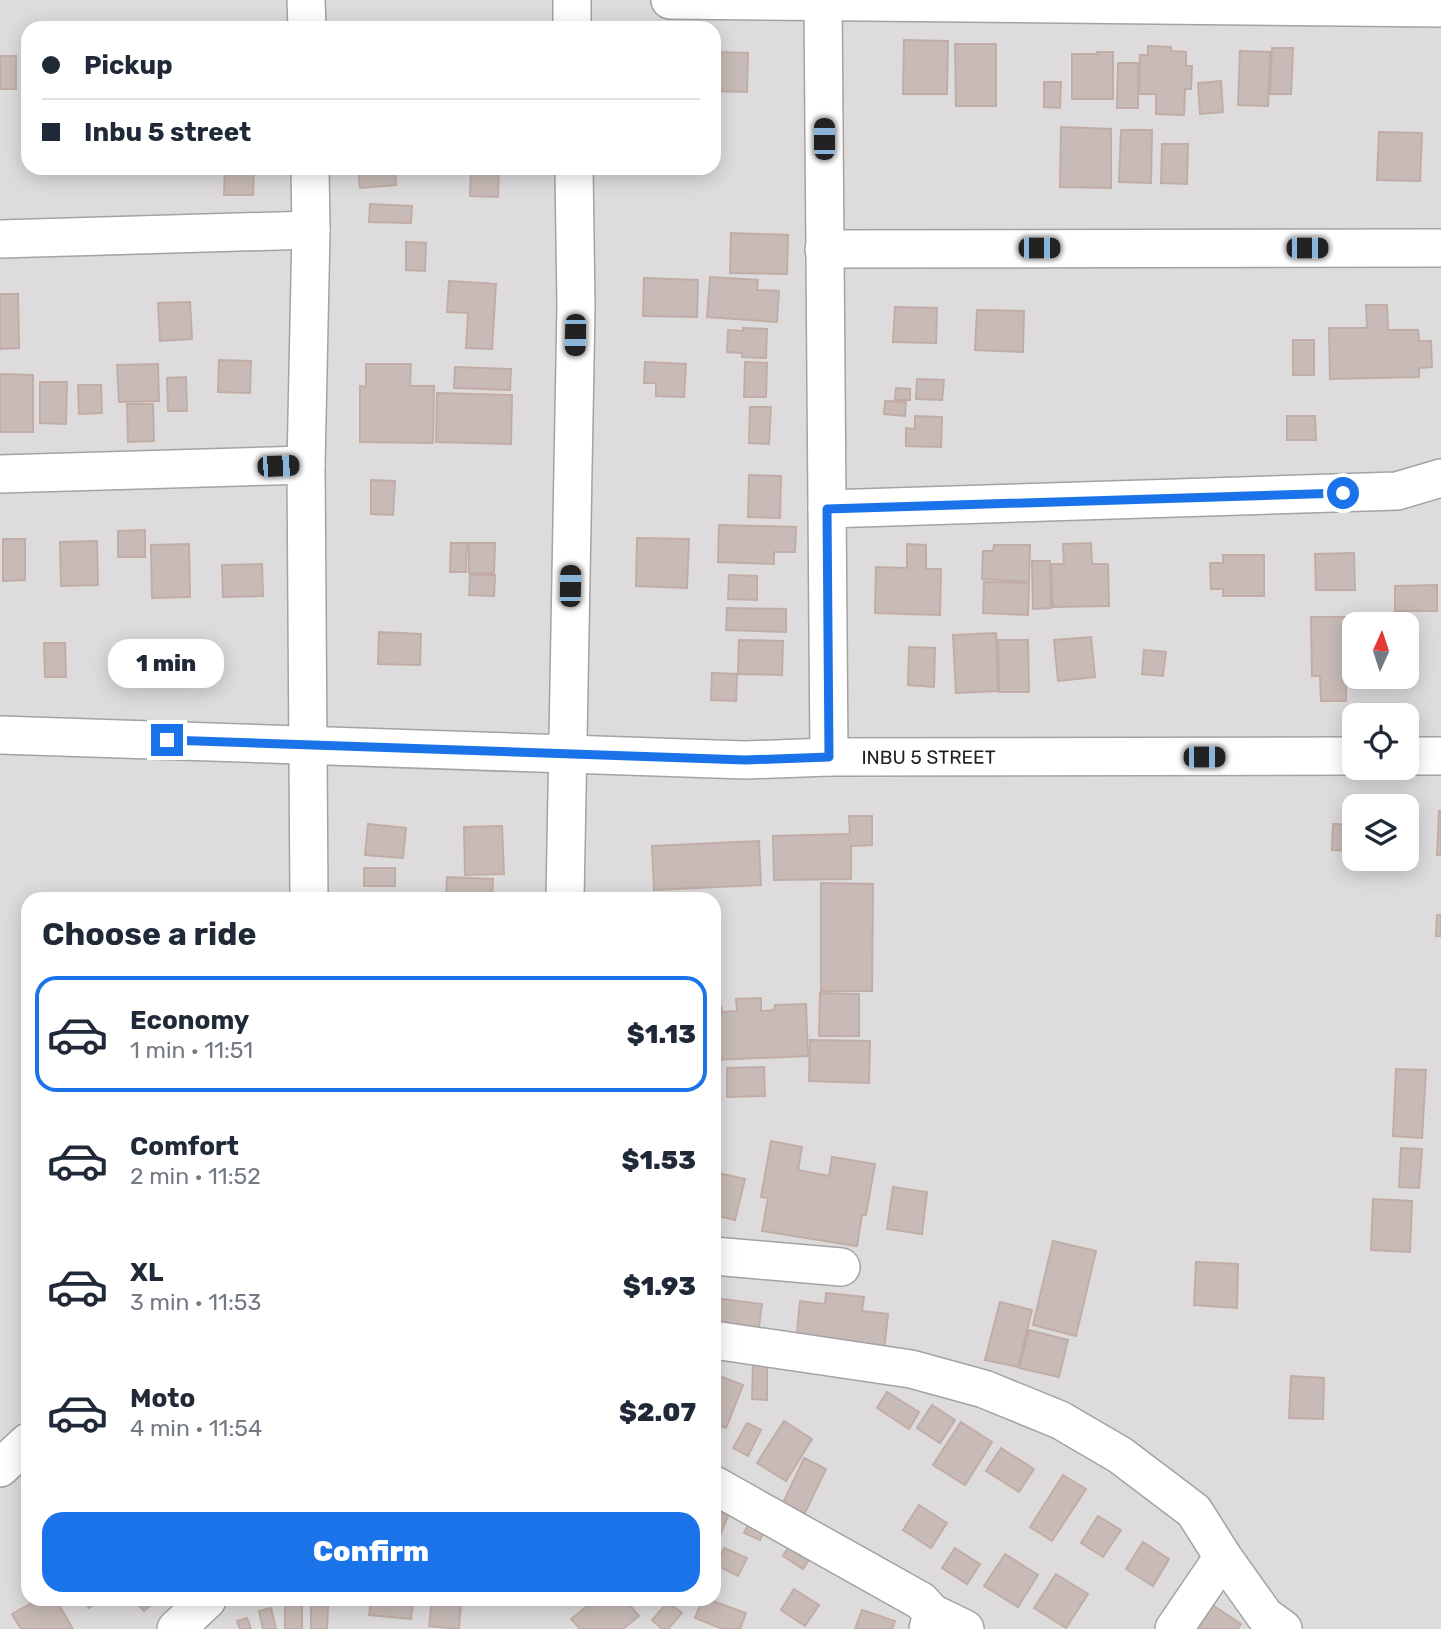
<!DOCTYPE html>
<meta charset="utf-8">
<style>
body{margin:0;font-family:Rubik,sans-serif;background:#f2f2f3;color:#1f2937;height:100vh;display:flex;flex-direction:column;font-size:26px;white-space:nowrap}
*{box-sizing:border-box;margin:0}
p{font-size:23px;color:#747a83}
.icon{flex:none;width:38px;height:38px;fill:none;stroke:currentColor;stroke-width:2;stroke-linecap:round;stroke-linejoin:round}
.map{position:relative;flex:1;overflow:hidden}
.sheet{position:absolute;left:21px;top:892px;width:700px;height:714px;display:flex;flex-direction:column;background:#fff;border-radius:21px;box-shadow:0 4px 18px #0003}
.sheet>*{flex:none}
.guide{position:absolute;left:21px;top:21px;width:700px;height:154px;border-radius:21px;box-shadow:0 4px 18px #0003;display:grid;align-content:center;height:154px;padding:0 21px;background:#fff}
.needle{width:46px;rotate:3deg}
.fabs{position:absolute;left:1342px;top:612px;display:grid;gap:14px}
.fabs a{display:grid;place-items:center;width:77px;height:77px;border-radius:14px;background:#fff;box-shadow:0 4px 18px #0003;font-size:35px}
.end{position:absolute;width:32px;height:32px;margin:-16px;border:9px solid #1a73e8;background:#fff;box-shadow:0 0 0 4px #fff}
.from{border-radius:50%}
.bubble{position:absolute;height:49px;border-radius:21px;background:#fff;box-shadow:0 4px 18px #0003;font-size:23px;font-weight:800;line-height:49px;text-align:center}
.car{position:absolute;width:21px;height:42px;margin:-21px -10px;border-radius:9px;box-shadow:0 0 5px 2px #0007;background:linear-gradient(#222 24%,#8ab4d8 0 40%,#222 0 76%,#8ab4d8 0 86%,#222 0)}
.guide b{display:flex;align-items:center;gap:24px;height:66px;font-size:26px}
.guide b+b{border-top:2px solid #e0e1e3}
.guide i{width:18px;height:18px;background:#1f2937}
ul{padding:0;list-style:none}
li{display:flex;align-items:center;gap:21px;height:116px;margin:0 14px 10px;padding:0 7px;border:4px solid transparent;border-radius:21px}
li div{flex:1}
li b{display:block;font-size:26px}
li em{font-style:normal;font-weight:800}
li.current{border-color:#1a73e8}
li>.icon{width:63px;height:63px;stroke-width:1.5}
h2{padding:0 21px;font-size:32px;line-height:84px}
.action{display:flex;gap:14px;margin-top:auto;padding:14px 21px}
.action a{flex:1;height:80px;border-radius:21px;background:#1a73e8;color:#fff;font-size:28px;font-weight:800;line-height:80px;text-align:center}
.map>svg:first-child{display:block}
.residential{fill:#dddbdc;fill-rule:evenodd}
.building{fill:#c8bbb7;stroke:#c2ada6;stroke-width:2}
.lines{fill:none;stroke-linecap:round;stroke-linejoin:round}
.minor-casing{stroke:#a3a3a3;stroke-width:40}
.minor{stroke:#fff;stroke-width:37}
.route{stroke:#1a73e8;stroke-width:9}
.labels{text-anchor:middle;stroke-width:6;stroke-linejoin:round;paint-order:stroke}
.street-label{font-size:19px;fill:#1f1f1f;stroke:#fff}
</style>
<div class="map">
<svg width="1441" height="1629" viewBox="0 0 1441 1629">
<rect width="100%" height="100%" fill="#f0eae4"/>
<path class="residential" d="M0 0H1441V1629H0ZM28 28H714V168H28ZM1354 625H1407V677H1354ZM1354 716H1407V768H1354ZM1354 807H1407V859H1354ZM28 900H714V1600H28Z"/>
<path class="building" d="M904 40 948 41 947 94H903Z
M955 44H996V106H956Z
M1148 46 1171 47V51L1186 52V66H1192L1191 89H1185L1184 115 1156 114V94H1139L1140 55H1148Z
M1272 48H1293L1291 94H1270Z
M1240 51 1270 52 1268 106 1238 105Z
M714 52 748 53 747 92 714 91Z
M1097 52H1113V99H1072V54H1097Z
M0 56H16V89H0Z
M1118 63H1138V108H1117Z
M1221 81 1223 112 1200 114 1198 83Z
M1044 82H1061L1060 108 1044 107Z
M1061 127 1111 129V188L1060 187Z
M1121 130H1152L1151 183 1119 182Z
M1379 132 1422 133 1420 181 1377 180Z
M1162 144H1188L1187 184 1161 183Z
M110 168H130V174H110Z
M158 168H181V173L158 174Z
M225 168H254L253 195H224Z
M358 168H395L396 185 360 188Z
M471 168H499L498 197 470 196Z
M370 204 412 206 411 223 369 222Z
M731 233 788 235 787 274 730 273Z
M406 242 426 243 425 271 406 270Z
M710 277 758 280 757 290 779 291 777 322 707 317Z
M644 278 698 280 697 317 643 316Z
M449 281 496 284 492 349 466 348 468 313 447 312Z
M0 294H18L19 348 0 349Z
M190 302 192 339 160 341 158 303Z
M1366 305H1387L1388 330H1418L1419 341H1431L1432 367 1419 368V377L1330 379 1329 328H1367Z
M895 307 937 308 936 343 893 342Z
M977 310 1024 311 1023 352 975 350Z
M743 328 767 329 766 358 742 357V353L727 352 728 330 743 331Z
M1293 340H1314V375H1293Z
M219 360 251 361 250 393 218 392Z
M645 362 686 364 684 397 656 396V383H644Z
M745 362 767 363 766 397H744Z
M158 364 159 401 119 402 117 365Z
M366 364H411L410 386H434L433 443 360 442V386L366 387Z
M455 367 511 369 510 390 454 388Z
M0 374 33 375V432H0Z
M186 377 187 411H168L167 378Z
M917 379 944 380 942 400 916 399Z
M40 382H67L66 424 40 423Z
M78 385H101L102 413 79 414Z
M896 388 910 389V400H895Z
M437 393 512 395 511 444 436 442Z
M885 401 906 402 905 416 884 414Z
M127 404H153L154 441 128 442Z
M750 407H771L769 444 749 443Z
M915 416 942 417 941 447 906 446V428L915 429Z
M1287 416H1315L1316 440H1287Z
M749 475 781 476 780 518 748 517Z
M371 480 395 481 393 515 371 514Z
M719 525 796 527 795 552H774V564L718 562Z
M145 530V557H118V531Z
M637 538 689 539 687 588 636 586Z
M3 539H25V580L3 581Z
M97 541 98 585 61 586 60 542Z
M451 543H467L466 572H450Z
M469 543H495L494 573H469Z
M1091 543 1092 564H1108L1109 606 1053 607 1051 564H1064L1063 544Z
M189 544 190 597 152 598 151 545Z
M907 544 926 545V569H941L940 615 875 613 876 567 907 568Z
M994 545H1030L1029 582 982 579 983 551H993Z
M1354 553 1355 590H1316L1315 554Z
M1223 555H1264V596H1223V589H1211L1210 563H1223Z
M1032 561H1050L1051 608 1033 609Z
M262 564 263 596 223 597 222 565Z
M470 575H495L494 596 469 595Z
M729 575 757 576V600L728 599Z
M984 582 1029 583 1028 615 983 613Z
M1437 585V611H1395V586Z
M727 608 786 609V632L726 630Z
M1311 617H1354V676H1346V701H1321L1320 676H1312Z
M379 632 421 634 420 665 378 664Z
M996 633 998 691 956 693 953 635Z
M1091 637 1095 677 1058 681 1054 640Z
M739 640 783 641 782 675 738 674Z
M998 640H1028L1029 692H999Z
M44 643H65L66 677H45Z
M909 647 935 648 934 687 908 685Z
M1144 650 1166 652 1163 676 1142 674Z
M712 673 737 674 736 701 711 700Z
M1439 811H1441V855H1437Z
M1407 814H1415L1413 857H1407Z
M849 816H872V845L851 846V879L774 880 773 836 850 834Z
M368 824 406 828 403 858 365 855Z
M1333 824 1354 825V851L1332 850Z
M502 826 504 874 465 875 464 827Z
M759 841 761 885 654 890 652 846Z
M364 868H395V886H364Z
M447 877 493 879 492 900H446Z
M821 883 873 884 872 991H821Z
M1437 915H1441V936H1436Z
M820 993 859 994V1036H819Z
M761 998V1011L774 1010 775 1005 806 1004 808 1056 714 1060V1006H721L722 1012 737 1011 736 999Z
M810 1040 870 1041 869 1083 809 1081Z
M764 1067 765 1096 727 1097V1068Z
M1396 1069 1426 1070 1422 1138 1393 1136Z
M771 1141 802 1147 798 1170 829 1176 832 1157 875 1164 866 1215H862L857 1246 762 1231 768 1198 761 1197Z
M1401 1148 1422 1149 1419 1188 1399 1187Z
M714 1172 745 1179 735 1220 714 1215Z
M893 1187 927 1192 922 1234 887 1229Z
M1373 1199 1412 1201 1410 1252 1371 1250Z
M1053 1241 1096 1251 1076 1336 1033 1325Z
M1196 1262 1238 1264 1237 1308 1194 1305Z
M826 1293 864 1297 862 1311 888 1314 883 1361 795 1351 800 1301 825 1304Z
M714 1298 762 1304 757 1341 714 1335Z
M1000 1302 1032 1310 1018 1367 985 1360Z
M1029 1330 1068 1340 1059 1377 1019 1368Z
M753 1365H767V1400L752 1399Z
M717 1375 743 1385 726 1428 714 1424V1381Z
M1291 1376 1324 1378 1323 1419 1289 1418Z
M887 1392 919 1412 909 1429 877 1408Z
M932 1405 955 1420 940 1443 917 1428Z
M784 1421 812 1439 786 1481 757 1463Z
M961 1422 992 1442 965 1485 933 1465Z
M747 1423 761 1430 748 1456 733 1448Z
M1001 1448 1034 1469 1019 1492 986 1471Z
M804 1458 826 1469 805 1513 783 1503Z
M1063 1475 1086 1489 1052 1541 1030 1527Z
M714 1499 732 1506 719 1538 714 1536Z
M919 1505 947 1523 931 1548 903 1530Z
M753 1514 769 1521 760 1540 744 1533Z
M1098 1516 1121 1530 1103 1557 1081 1543Z
M1143 1542 1169 1559 1153 1586 1126 1569Z
M790 1545 810 1558 803 1569 783 1556Z
M724 1548 747 1558 738 1576 716 1565Z
M955 1548 980 1564 967 1584 942 1568Z
M1005 1554 1038 1575 1018 1607 984 1586Z
M1056 1574 1088 1594 1066 1628 1034 1608Z
M794 1589 819 1605 805 1626 781 1610Z
M37 1600H56L73 1629H21L12 1614Z
M83 1600H99L89 1608Z
M133 1600H157L144 1611Z
M371 1600H413L411 1619 369 1615Z
M432 1600 461 1602 459 1629 429 1626Z
M595 1600H625L639 1616 623 1629H580L571 1619Z
M702 1600H710L746 1613 740 1629H723L695 1618Z
M668 1602 682 1613 668 1629H662L652 1620Z
M285 1604H302V1629H285Z
M1211 1604 1241 1624 1238 1629H1194Z
M311 1605 328 1606 327 1629H311Z
M271 1608 276 1629H263L259 1611Z
M862 1610 895 1621 892 1629H855Z
M247 1618 251 1629H240L237 1621Z"/>
<g class="lines">
<defs>
<g id="minor">
<path d="M306 0 307 28"/>
<path d="M572 0V28"/>
<path d="M670 0 1441 8"/>
<path d="M823 0 829 757"/>
<path d="M0 239 311 230"/>
<path d="M824 249 1441 248"/>
<path d="M0 474 306 465"/>
<path d="M827 509 1397 491 1441 478"/>
<path id="s1" d="M0 735 745 760 829 757 1354 756"/>
<path d="M1407 756H1441"/>
<path d="M309 900 306 465 311 230 310 168"/>
<path d="M565 900 576 307 574 168"/>
<path d="M714 1256 841 1267"/>
<path d="M714 1340 911 1369 984 1389 1060 1420 1120 1455 1194 1511 1223 1557 1265 1616 1283 1629"/>
<path d="M0 1468 28 1442"/>
<path d="M714 1485 921 1601 932 1613 928 1629"/>
<path d="M932 1613 965 1629"/>
<path d="M176 1629 207 1600"/>
<path d="M1174 1629 1223 1557"/>
</g>
</defs>
<use href="#minor" class="minor-casing"/>
<use href="#minor" class="minor"/>
</g>
<g class="lines">
<path class="route" d="M167 740 745 760 829 757 827 509 1343 493"/>
</g>
<g class="labels">
<g class="street-label">
<text dy="7" stroke="none"><textPath href="#s1" startOffset="929">INBU 5 STREET</textPath></text>
</g>
</g>
</svg>
<div class="fabs">
<a><svg class="needle" viewBox="-14 -14 28 28"><path d="M0-13l5 13h-10z" fill="#e53935"/><path d="M0 13l5-13h-10z" fill="#747a83"/></svg></a>
<a><svg class="icon" aria-label="locate" viewBox="0 0 24 24"><circle cx="12" cy="12" r="6"/><path d="M12 2v4M12 18v4M2 12h4M18 12h4"/></svg></a>
<a><svg class="icon" aria-label="layers" viewBox="0 0 24 24"><path d="M12 4l9 5-9 5-9-5zM3 14l9 5 9-5"/></svg></a>
</div>
<i class="end from" style="left:1343px;top:493px"></i>
<i class="end" style="left:167px;top:740px"></i>
<div class="bubble" style="left:108px;top:639px;width:116px">1 min</div>
<i class="car" style="left:824px;top:139px;rotate:0deg"></i>
<i class="car" style="left:1039px;top:248px;rotate:90deg"></i>
<i class="car" style="left:1307px;top:248px;rotate:90deg"></i>
<i class="car" style="left:575px;top:335px;rotate:181deg"></i>
<i class="car" style="left:278px;top:466px;rotate:88deg"></i>
<i class="car" style="left:570px;top:586px;rotate:1deg"></i>
<i class="car" style="left:1204px;top:757px;rotate:90deg"></i>
<div class="guide">
<b><i class="from"></i>Pickup</b>
<b><i></i>Inbu 5 street</b>
</div>
<section class="sheet">
<h2>Choose a ride</h2>
<ul>
<li class="current"><svg class="icon" aria-label="car" viewBox="0 0 24 24"><path d="M5 17H2v-5l4-1 3-4h7l3 4 3 1v5h-3M9 17h6M6 11h13"/><circle cx="7" cy="17" r="2"/><circle cx="17" cy="17" r="2"/></svg><div><b>Economy</b><p>1 min · 11:51</p></div><em>$1.13</em></li>
<li><svg class="icon" aria-label="car" viewBox="0 0 24 24"><path d="M5 17H2v-5l4-1 3-4h7l3 4 3 1v5h-3M9 17h6M6 11h13"/><circle cx="7" cy="17" r="2"/><circle cx="17" cy="17" r="2"/></svg><div><b>Comfort</b><p>2 min · 11:52</p></div><em>$1.53</em></li>
<li><svg class="icon" aria-label="car" viewBox="0 0 24 24"><path d="M5 17H2v-5l4-1 3-4h7l3 4 3 1v5h-3M9 17h6M6 11h13"/><circle cx="7" cy="17" r="2"/><circle cx="17" cy="17" r="2"/></svg><div><b>XL</b><p>3 min · 11:53</p></div><em>$1.93</em></li>
<li><svg class="icon" aria-label="car" viewBox="0 0 24 24"><path d="M5 17H2v-5l4-1 3-4h7l3 4 3 1v5h-3M9 17h6M6 11h13"/><circle cx="7" cy="17" r="2"/><circle cx="17" cy="17" r="2"/></svg><div><b>Moto</b><p>4 min · 11:54</p></div><em>$2.07</em></li>
</ul>
<div class="action"><a>Confirm</a></div>
</section>
</div>
